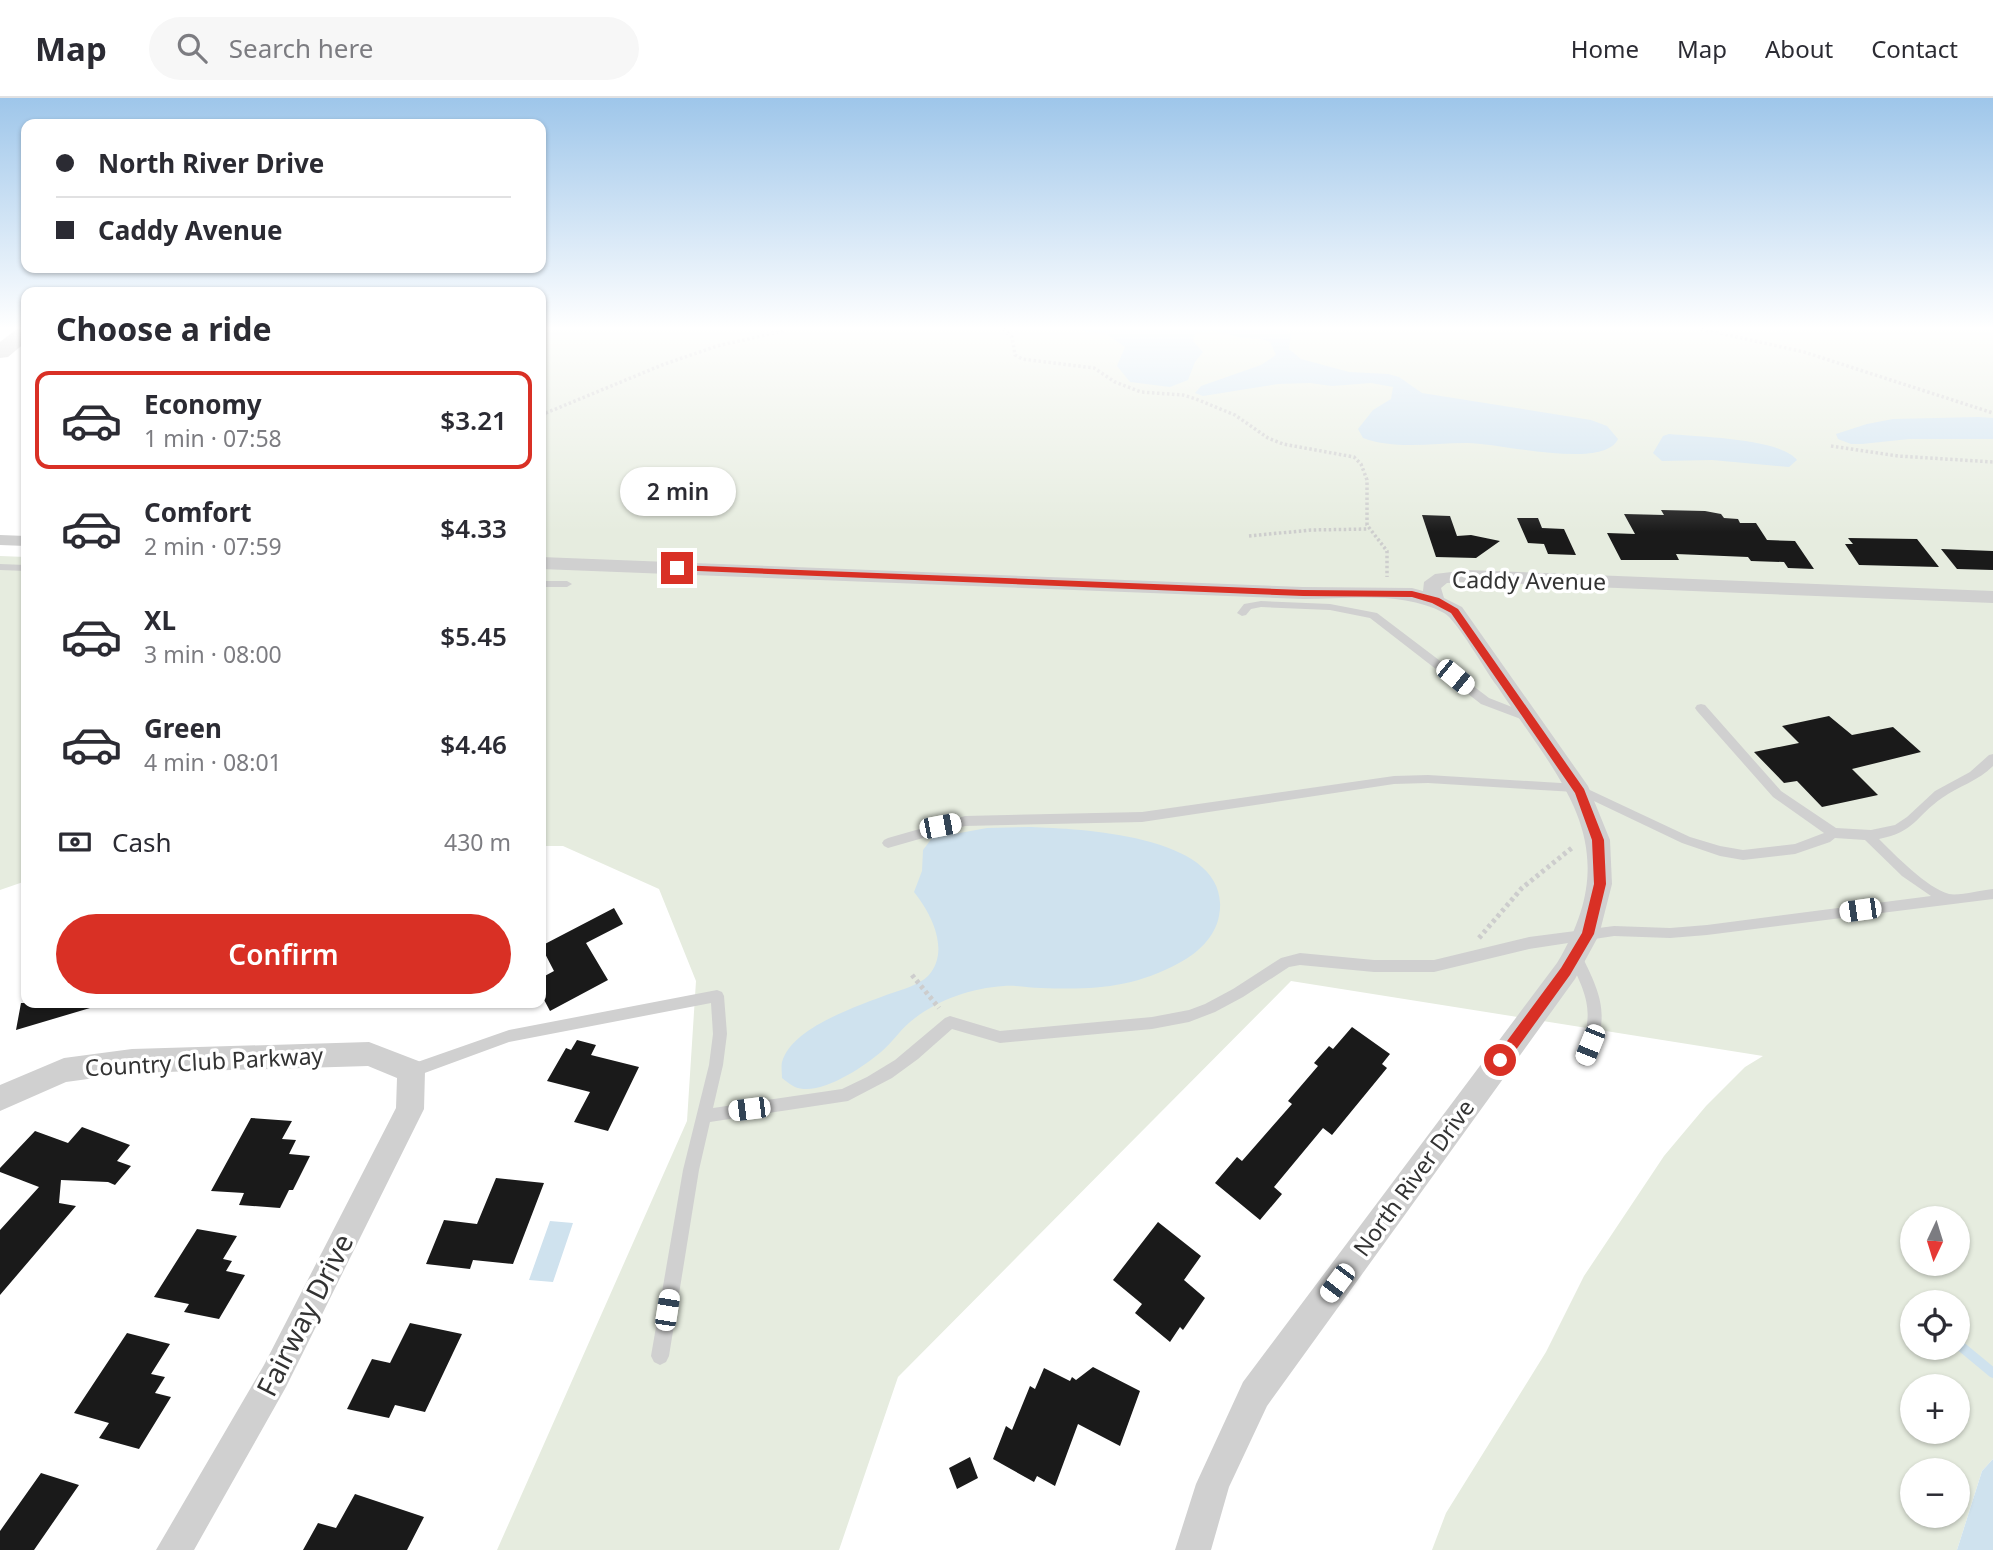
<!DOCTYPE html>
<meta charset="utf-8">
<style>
body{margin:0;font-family:"Noto Sans",sans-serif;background:#f7f7f7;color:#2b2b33;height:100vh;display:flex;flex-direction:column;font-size:26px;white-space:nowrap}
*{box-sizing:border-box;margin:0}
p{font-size:23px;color:#7c7c81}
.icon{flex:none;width:38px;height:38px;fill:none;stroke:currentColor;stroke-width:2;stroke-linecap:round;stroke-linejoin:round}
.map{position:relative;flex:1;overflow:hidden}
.sheet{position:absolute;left:21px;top:189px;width:525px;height:721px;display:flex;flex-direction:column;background:#fff;border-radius:14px;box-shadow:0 2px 5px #0004}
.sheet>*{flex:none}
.guide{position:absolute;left:21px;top:21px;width:525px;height:154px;border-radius:14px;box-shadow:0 2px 5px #0004;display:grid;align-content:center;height:154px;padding:0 35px;background:#fff}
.needle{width:46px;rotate:184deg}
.fabs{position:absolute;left:1900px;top:1108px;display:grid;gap:14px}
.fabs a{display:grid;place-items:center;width:70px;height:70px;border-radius:50%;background:#fff;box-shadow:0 2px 5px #0004;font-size:35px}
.end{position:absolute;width:32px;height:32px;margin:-16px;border:9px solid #d93025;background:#fff;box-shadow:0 0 0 4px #fff}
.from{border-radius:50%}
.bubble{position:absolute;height:49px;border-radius:24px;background:#fff;box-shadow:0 2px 5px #0004;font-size:23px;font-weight:600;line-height:49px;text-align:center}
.car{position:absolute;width:21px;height:42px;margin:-21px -10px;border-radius:9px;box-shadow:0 0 5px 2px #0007;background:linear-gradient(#fff 24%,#345 0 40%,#fff 0 76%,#345 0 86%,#fff 0)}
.guide b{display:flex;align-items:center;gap:24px;height:66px;font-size:26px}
.guide b+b{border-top:2px solid #e1e1e2}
.guide i{width:18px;height:18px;background:#2b2b33}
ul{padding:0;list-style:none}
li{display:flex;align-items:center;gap:21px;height:98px;margin:0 14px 10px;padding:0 21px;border:4px solid transparent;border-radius:14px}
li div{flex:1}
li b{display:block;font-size:26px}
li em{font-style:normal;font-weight:600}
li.active{border-color:#d93025}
li>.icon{width:63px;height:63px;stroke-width:1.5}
h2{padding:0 35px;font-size:32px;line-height:84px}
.pay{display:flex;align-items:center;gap:18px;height:77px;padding:0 35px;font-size:26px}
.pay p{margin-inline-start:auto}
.button{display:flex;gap:14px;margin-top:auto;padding:14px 35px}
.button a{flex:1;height:80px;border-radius:42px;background:#d93025;color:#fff;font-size:28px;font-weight:600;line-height:80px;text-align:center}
header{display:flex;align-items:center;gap:42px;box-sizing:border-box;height:98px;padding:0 35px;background:#fff;border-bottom:2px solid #e1e1e2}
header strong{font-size:33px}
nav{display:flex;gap:38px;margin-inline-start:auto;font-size:24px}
.search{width:490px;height:63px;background:#f7f7f7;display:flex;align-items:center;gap:18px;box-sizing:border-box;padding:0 24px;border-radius:38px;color:#7c7c81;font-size:26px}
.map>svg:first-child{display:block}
.green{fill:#e6ecdf;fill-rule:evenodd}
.water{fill:#cfe2ee}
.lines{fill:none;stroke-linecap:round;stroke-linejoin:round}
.stream{stroke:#cfe2ee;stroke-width:10}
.building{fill:#1a1a1a}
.path-far1{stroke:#cdcdcd;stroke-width:3.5;stroke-dasharray:2.5 2.5;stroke-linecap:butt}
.path{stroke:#cdcdcd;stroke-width:5;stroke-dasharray:3.5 3.5;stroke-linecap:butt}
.lane{fill:#d0d0d0;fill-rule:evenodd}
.street{fill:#d0d0d0;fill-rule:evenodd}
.secondary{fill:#bdbdbd;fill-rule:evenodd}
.route{fill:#d93025}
.labels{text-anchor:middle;stroke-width:7;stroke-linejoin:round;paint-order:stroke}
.street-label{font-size:23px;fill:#333;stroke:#fff}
.near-street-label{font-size:28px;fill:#333;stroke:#fff}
</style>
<header>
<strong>Map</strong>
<div class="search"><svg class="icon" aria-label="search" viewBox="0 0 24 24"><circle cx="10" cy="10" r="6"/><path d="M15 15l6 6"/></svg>Search here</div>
<nav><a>Home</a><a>Map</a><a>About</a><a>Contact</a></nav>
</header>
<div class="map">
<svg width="1993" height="1452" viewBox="0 0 1993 1452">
<rect width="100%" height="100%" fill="#fff"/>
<path class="green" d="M541 231H1993V1361L1982 1373 1957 1452H1432L1446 1415 1546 1254 1584 1178 1664 1058 1706 1008 1745 969 1763 958 1291 883 898 1279 839 1452H497L687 1023 696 883 659 791 563 748H541ZM1913 1120H1958V1166H1913ZM1913 1204H1958V1250H1913ZM1913 1288H1958V1334H1913ZM1913 1372H1958V1418H1913Z
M0 458 26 459V783L0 792Z"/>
<path class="water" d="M1069 231H1285L1291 237 1289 251 1301 261 1349 274 1388 276 1399 279 1422 295 1591 322 1607 328 1618 341C1603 373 1496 344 1466 345 1432 345 1396 352 1363 340L1358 331 1373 312 1391 301 1393 289 1371 285 1332 288 1310 285 1278 286 1203 298 1195 295 1201 288 1261 267 1276 257 1270 244C1256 238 1248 242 1235 238 1220 234 1212 230 1195 236L1193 243 1203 254 1195 264 1188 282 1170 289 1130 284 1117 268 1125 249 1106 236Z
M1979 319 1993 320V341H1909L1862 346H1851L1838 341 1836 336 1867 326 1893 321Z
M1669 336C1698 339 1780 340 1797 362L1789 369 1712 362 1662 363 1653 355 1663 338Z
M1031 729C1082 731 1235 737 1219 818 1215 839 1198 855 1179 865 1133 890 1093 892 1041 890 1028 890 1016 887 1004 888 972 890 940 901 915 920 902 929 893 944 881 954 863 969 820 999 795 989 791 987 786 983 782 980 782 975 781 968 782 964 792 929 858 908 889 896 901 892 919 887 928 878 951 853 931 815 914 794L922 773 923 752 932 740 987 730Z
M550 1123 573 1125 553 1184 529 1182Z
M1993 1361V1452H1957L1982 1373Z"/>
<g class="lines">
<path class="stream" d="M1958 1246 1993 1275"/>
</g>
<path class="building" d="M1661 412 1705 413 1721 416 1724 420 1738 421 1740 425H1756L1767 442 1795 443 1814 471 1788 470 1784 464 1751 463 1748 459 1676 456 1679 462H1621L1607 435 1635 436 1624 416 1664 417Z
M1422 417 1450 418 1457 438 1471 437 1500 443 1476 460 1436 459Z
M1517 420H1538L1542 430 1564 431 1576 457 1548 456 1544 446 1528 445Z
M1848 440 1917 441 1939 469 1859 467 1845 446H1853Z
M1941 451 1993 453V472L1957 471Z
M1829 618 1852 637 1893 629 1921 654 1852 671 1878 697 1822 709 1797 683 1784 685 1754 654 1799 645 1782 628Z
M614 810 623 826 586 845 608 882 550 913 541 896V880L554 873 541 848Z
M21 905H89L90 910 16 932Z
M1352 929 1390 956 1382 966 1387 970 1332 1037 1323 1030 1274 1089 1282 1096 1260 1122 1215 1085 1237 1059 1242 1063 1292 1006 1288 1003 1318 968 1314 965 1329 948 1333 951Z
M577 942 596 947 591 957 639 969 608 1033 574 1024 590 994 547 983 566 950 571 952Z
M251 1020 292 1023 282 1041 296 1042 289 1056 310 1058 293 1092H289L280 1110 239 1107 244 1095 211 1093Z
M82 1029 130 1047 117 1063 131 1068 115 1087 108 1084 61 1082 59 1105 76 1108 0 1197V1132L39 1089 0 1074V1070L35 1033 68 1045Z
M496 1080 544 1085 513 1166 473 1162 470 1171 426 1166 444 1122 477 1126Z
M1158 1124 1201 1158 1184 1182 1205 1200 1183 1232 1180 1229 1170 1244 1135 1215 1142 1206 1113 1182Z
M197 1131 237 1138 223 1161 232 1163 226 1173 245 1177 219 1221 184 1214 189 1206 154 1199Z
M410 1225 462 1236 425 1314 395 1307 389 1320 347 1311 372 1261 390 1265Z
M127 1235 170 1246 151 1276 165 1279 155 1295 171 1299 139 1351 99 1340 109 1325 74 1315Z
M1093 1269 1140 1293 1120 1348 1078 1326 1055 1388 1037 1378 1034 1384 993 1361 1006 1328 1012 1332 1030 1288 1035 1291 1044 1270 1070 1283 1072 1279 1076 1282Z
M970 1359 978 1380 957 1391 949 1370Z
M41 1375 79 1387 34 1452H0V1433Z
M355 1396 424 1419 407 1452H303L318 1425 336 1430Z"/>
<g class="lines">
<path class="path-far1" d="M1003 231 1012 239 1015 257 1022 261 1094 270 1115 284 1141 294 1183 297 1196 301 1235 317 1268 340 1283 346 1354 359 1361 366 1367 382V427L1387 453V479
M1701 231 1804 254 1993 315
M541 317 662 267 717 248 783 233
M1831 348 1898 358 1993 364
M1249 438 1311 432 1368 431"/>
<path class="path" d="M1479 840 1522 790 1573 749
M912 877 939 910"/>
<path class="lane" d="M0 466 26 467V473L0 472Z
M541 483H567L572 486 567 489H541Z
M1261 503 1330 506 1377 515 1489 600 1535 618 1537 621 1531 625 1481 606 1370 520 1330 512 1261 509 1251 511 1246 517 1242 518 1237 515 1244 506Z
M1701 606 1705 607 1781 693 1836 730 1871 732 1895 727 1907 719 1935 693 1970 674 1989 657 1993 656V668C1978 683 1959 688 1942 700 1916 718 1915 734 1879 741 1895 757 1927 790 1949 796 1959 798 1982 792 1993 791V801L1707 837 1670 840 1614 838 1529 851 1434 874H1374L1300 867 1289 869 1243 899 1215 914 1189 924 1152 931 1000 945 952 931 918 961 892 980 848 1003 710 1024 699 1072 669 1258 666 1264 660 1267 654 1264 651 1258 683 1072 709 967 713 936 711 905 509 944 411 980 406 978 404 973 406 968 509 932 717 892 722 894 724 898 727 936 723 967 713 1010 842 991 867 979 895 962 945 920 950 918 1000 933 1152 919 1189 912 1205 906 1233 891 1281 860 1300 855 1374 862H1434L1529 839 1614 828 1670 830 1707 827 1931 798 1902 778 1865 742 1835 740 1830 744 1795 756 1743 762 1720 758 1682 745 1575 694 1428 685 1394 686 1142 724 965 728 888 750 884 748 882 745 884 742 888 740 965 718 1142 714 1394 678 1428 677 1577 686 1690 739 1720 748 1743 752 1795 746 1824 735 1773 699 1697 613 1695 610 1697 607Z
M1575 852 1580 854C1602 899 1611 917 1589 966L1584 968 1579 966 1577 961C1595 914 1589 902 1568 858L1570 854Z"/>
<path class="street" d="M0 437 26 438V448L0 447Z
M541 459 1303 489 1412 490 1423 493 1424 484 1435 476 1468 472 1993 493V505L1468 484 1447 485 1441 490 1444 500 1462 509 1588 688 1610 742 1612 786 1599 837 1575 881 1267 1308 1229 1389 1211 1452H1175L1196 1386 1243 1284 1557 865C1628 747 1562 686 1497 588 1486 574 1457 522 1444 515 1403 493 1349 501 1303 501L541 471Z
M369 944 421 964 425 973 424 1011 286 1289 194 1452H156L264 1267 396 1010 397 980 368 968 132 975 66 984 0 1013V987L64 960 132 951Z"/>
<path class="secondary" d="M17 231H26V244L8 259 0 260V244Z"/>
</g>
<linearGradient id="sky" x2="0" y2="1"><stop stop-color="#9ec6ea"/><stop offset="0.53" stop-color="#fff"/><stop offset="1" stop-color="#fff" stop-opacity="0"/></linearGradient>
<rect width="1993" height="434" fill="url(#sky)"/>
<path class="route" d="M677 467 1303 492 1412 493 1439 500 1458 511 1584 691 1604 742 1606 786 1594 836 1570 877 1505 967H1496V958L1561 870 1582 835 1594 786 1592 742 1575 695 1451 515 1432 505 1412 499 1303 498 674 472 672 470Z"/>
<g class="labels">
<g class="street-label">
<text transform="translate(1529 483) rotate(1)" y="8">Caddy Avenue</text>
<text transform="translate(204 964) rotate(-3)" y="8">Country Club Parkway</text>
<text transform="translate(1414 1080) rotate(-54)" y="8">North River Drive</text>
</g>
<g class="near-street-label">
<text transform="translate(305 1217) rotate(-63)" y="10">Fairway Drive</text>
</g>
</g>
</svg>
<div class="fabs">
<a><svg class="needle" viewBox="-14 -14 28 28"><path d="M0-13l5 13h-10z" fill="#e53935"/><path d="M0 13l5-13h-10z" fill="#7c7c81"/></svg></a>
<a><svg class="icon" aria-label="locate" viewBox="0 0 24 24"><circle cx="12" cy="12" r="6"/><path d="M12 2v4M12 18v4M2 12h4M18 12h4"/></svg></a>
<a>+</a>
<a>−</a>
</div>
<i class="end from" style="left:1500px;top:962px"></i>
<i class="end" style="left:677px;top:470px"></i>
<div class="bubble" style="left:620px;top:369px;width:116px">2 min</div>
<i class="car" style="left:1455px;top:579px;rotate:129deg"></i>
<i class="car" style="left:940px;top:728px;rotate:79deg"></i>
<i class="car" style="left:1860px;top:812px;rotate:262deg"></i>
<i class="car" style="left:1590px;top:947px;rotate:202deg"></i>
<i class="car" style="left:749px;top:1011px;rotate:263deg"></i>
<i class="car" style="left:1337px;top:1185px;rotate:217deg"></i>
<i class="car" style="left:667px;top:1212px;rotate:9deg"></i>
<div class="guide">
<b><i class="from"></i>North River Drive</b>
<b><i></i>Caddy Avenue</b>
</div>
<section class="sheet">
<h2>Choose a ride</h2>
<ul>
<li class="active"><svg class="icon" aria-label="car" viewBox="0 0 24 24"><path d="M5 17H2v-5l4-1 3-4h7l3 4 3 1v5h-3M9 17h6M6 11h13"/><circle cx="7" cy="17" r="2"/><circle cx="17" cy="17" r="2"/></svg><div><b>Economy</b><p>1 min · 07:58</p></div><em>$3.21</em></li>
<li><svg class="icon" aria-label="car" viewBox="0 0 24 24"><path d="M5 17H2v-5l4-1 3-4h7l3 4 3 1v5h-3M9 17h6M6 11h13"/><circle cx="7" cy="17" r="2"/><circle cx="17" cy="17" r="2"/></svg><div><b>Comfort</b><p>2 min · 07:59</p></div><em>$4.33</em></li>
<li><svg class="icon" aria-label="car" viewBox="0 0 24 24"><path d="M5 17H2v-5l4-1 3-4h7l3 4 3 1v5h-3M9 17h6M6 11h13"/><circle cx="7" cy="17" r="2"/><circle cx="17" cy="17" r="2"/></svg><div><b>XL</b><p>3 min · 08:00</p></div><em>$5.45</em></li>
<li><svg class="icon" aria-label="car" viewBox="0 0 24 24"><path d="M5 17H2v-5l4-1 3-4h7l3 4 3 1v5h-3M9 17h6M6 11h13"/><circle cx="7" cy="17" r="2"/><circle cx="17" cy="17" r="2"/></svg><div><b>Green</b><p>4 min · 08:01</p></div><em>$4.46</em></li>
</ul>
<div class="pay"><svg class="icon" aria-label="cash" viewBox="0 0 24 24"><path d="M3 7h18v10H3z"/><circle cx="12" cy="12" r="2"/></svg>Cash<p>430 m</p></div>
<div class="button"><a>Confirm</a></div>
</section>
</div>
